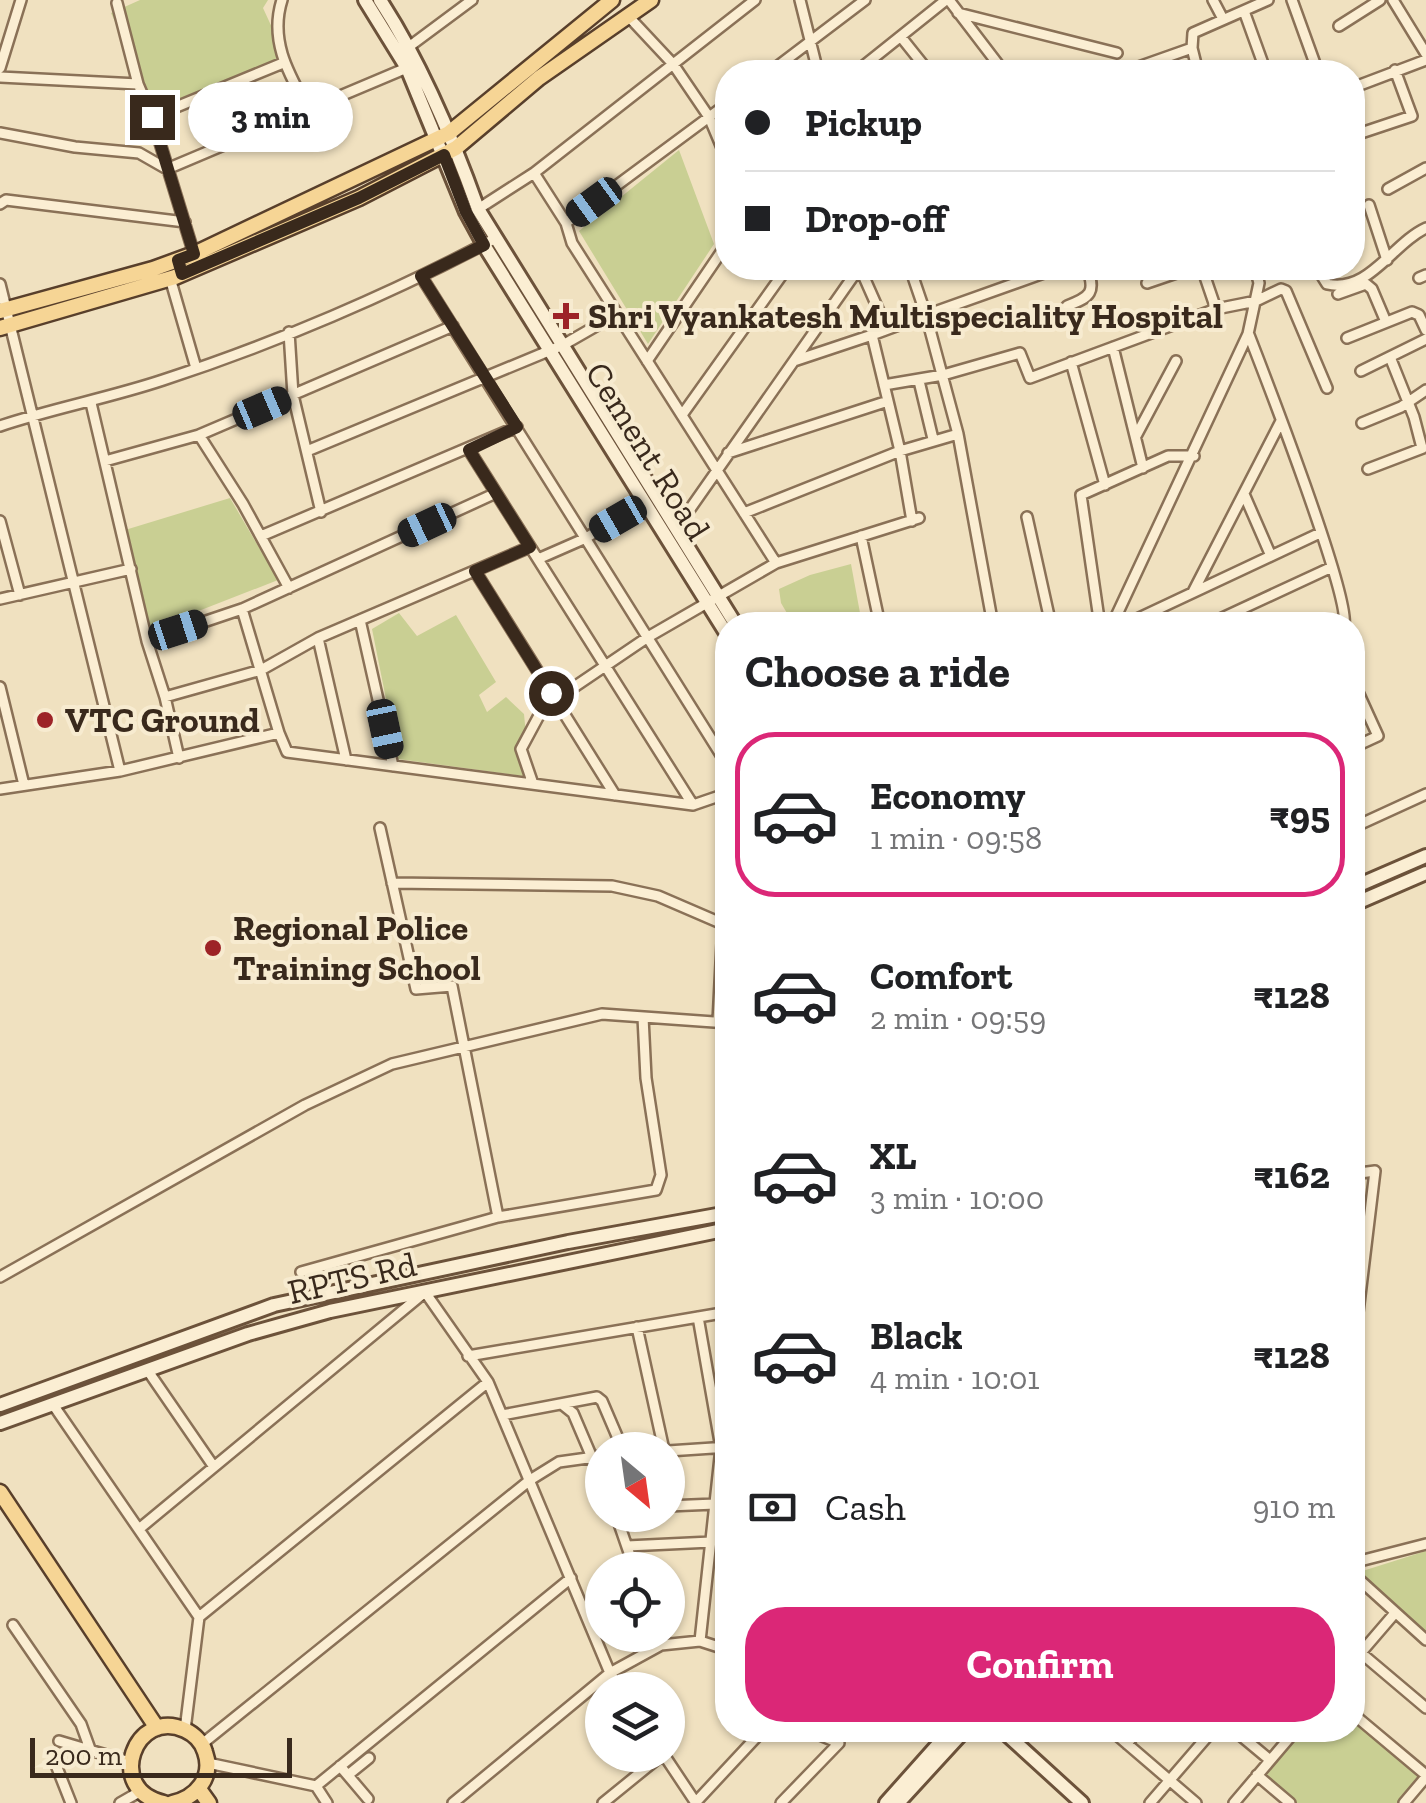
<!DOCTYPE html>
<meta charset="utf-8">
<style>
body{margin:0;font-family:"Zilla Slab",serif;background:#f2f2f2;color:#202124;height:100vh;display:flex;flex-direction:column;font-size:38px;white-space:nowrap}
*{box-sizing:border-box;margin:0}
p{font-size:32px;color:#757577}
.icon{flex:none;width:55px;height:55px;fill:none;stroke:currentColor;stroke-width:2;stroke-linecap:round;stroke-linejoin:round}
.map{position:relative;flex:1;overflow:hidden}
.drawer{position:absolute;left:715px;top:612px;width:650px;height:1130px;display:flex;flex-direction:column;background:#fff;border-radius:40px;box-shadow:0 2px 8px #0004}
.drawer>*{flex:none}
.hud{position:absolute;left:715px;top:60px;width:650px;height:220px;border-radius:40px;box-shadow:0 2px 8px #0004;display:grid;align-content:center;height:220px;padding:0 30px;background:#fff}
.needle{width:65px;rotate:151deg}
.tools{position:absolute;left:585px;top:1432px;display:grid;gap:20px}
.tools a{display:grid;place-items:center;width:100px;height:100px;border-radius:50%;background:#fff;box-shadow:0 2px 8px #0004;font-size:50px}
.scale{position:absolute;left:30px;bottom:25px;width:262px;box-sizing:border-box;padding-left:10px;border:5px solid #39291c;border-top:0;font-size:28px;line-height:35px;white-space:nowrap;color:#39291c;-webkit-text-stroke:8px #f7ebd0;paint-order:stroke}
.end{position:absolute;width:45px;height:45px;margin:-22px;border:12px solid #39291c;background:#fff;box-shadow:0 0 0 5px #fff}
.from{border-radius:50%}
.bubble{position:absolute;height:70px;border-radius:35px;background:#fff;box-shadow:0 2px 8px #0004;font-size:32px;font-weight:800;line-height:70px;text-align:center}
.car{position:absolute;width:30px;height:60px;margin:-30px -15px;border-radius:12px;box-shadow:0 0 8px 2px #0007;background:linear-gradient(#222 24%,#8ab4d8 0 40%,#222 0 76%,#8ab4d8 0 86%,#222 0)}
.hud b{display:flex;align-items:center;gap:35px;height:95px;font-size:38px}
.hud b+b{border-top:2px solid #e0e0e0}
.hud i{width:25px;height:25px;background:#202124}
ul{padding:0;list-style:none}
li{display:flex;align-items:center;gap:30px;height:165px;margin:0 20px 15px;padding:0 10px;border:5px solid transparent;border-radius:40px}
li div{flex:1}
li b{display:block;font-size:38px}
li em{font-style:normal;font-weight:800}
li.active{border-color:#db2777}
li>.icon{width:90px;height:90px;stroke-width:1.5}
h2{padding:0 30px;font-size:45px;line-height:120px}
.pay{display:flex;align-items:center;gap:25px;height:110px;padding:0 30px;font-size:38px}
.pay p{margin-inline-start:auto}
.action{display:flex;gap:20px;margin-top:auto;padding:20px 30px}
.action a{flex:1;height:115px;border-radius:40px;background:#db2777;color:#fff;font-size:40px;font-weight:800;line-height:115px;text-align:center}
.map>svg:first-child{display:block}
.green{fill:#c9cf93}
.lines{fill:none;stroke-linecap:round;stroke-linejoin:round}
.street-casing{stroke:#8a7157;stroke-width:14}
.secondary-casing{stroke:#6c523a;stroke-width:18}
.primary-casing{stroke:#583f2b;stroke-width:19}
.street{stroke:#fbeed3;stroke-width:9}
.secondary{stroke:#fbeed3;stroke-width:12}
.primary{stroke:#f6d595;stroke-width:14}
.route{stroke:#39291c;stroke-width:12}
.poi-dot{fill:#9d2327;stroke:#f7ebd0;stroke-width:4}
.labels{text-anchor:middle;stroke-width:8;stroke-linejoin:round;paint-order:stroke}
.poi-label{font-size:35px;font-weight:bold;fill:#39291c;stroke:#f7ebd0;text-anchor:start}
.street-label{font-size:35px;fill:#39291c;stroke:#f7ebd0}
</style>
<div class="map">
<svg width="1426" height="1803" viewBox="0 0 1426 1803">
<rect width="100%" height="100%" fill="#f0e1c0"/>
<path class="green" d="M140 0H268L263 8 286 58 158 116 111 13Z
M679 150 714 244 648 344 579 231Z
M230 498 278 580 150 630 125 530Z
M851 564 860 613 858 625H794L781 603 779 589 810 575Z
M399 613 417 636 456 615 496 682 479 695 487 712 506 697 524 714 530 777 398 759 372 629Z
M1426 1551V1636L1353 1574Z
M1353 1715 1425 1775 1402 1803H1294L1262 1776 1300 1730H1352Z"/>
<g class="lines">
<defs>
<path id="street" d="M282 0C269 41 289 74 308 109
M800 0 818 72
M949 0 1004 72
M1213 0 1223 19
M1292 0 1318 72
M1393 0 1426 54
M117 3 138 84
M1244 11 1266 72
M958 13 1117 53
M629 17 673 64 709 117 728 162
M1339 26 1380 0
M901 37 929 72
M410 46 472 0
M0 68 21 0
M770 72 865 0
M856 72 946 0
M1124 72 1192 48
M1198 72 1192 48 1193 33 1268 0
M0 77 138 84 152 117 194 254
M1352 88 1426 60
M152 117 283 63
M0 133 75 147 139 153 167 169 409 67
M1352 136 1412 116 1395 70
M534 173 566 223 572 243 776 563
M1388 189 1426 168
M0 204 6 200 185 222
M1369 205 1387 260
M478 209 534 173 755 0
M566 223 728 103
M860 268 887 329
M910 268 926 315 1058 268
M1202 268 1216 309 1256 301 1281 289 1286 291 1327 388
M1317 268 1327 284C1368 294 1393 243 1426 228
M421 276 728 766
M170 278 196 368
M1419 278 1426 275
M1147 283 1191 268
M0 284 120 771
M1338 294 1366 284 1372 289 1386 322
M1067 306C1091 297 1096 292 1087 268
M289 332 293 395 321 512
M1249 335C1265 376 1351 598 1344 625
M1347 338 1412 312 1419 315 1426 330
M1113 347 1143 468
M1390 357 1414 417 1422 448
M647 361 728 242
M794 361 872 335
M1071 362 1105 485
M1361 371 1426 339
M919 381 933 439
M884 385 943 375 1020 353 1030 378 1216 309
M91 403 147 641 165 697 179 758
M682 415 787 268
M1362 423 1401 407 1426 390
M0 426C54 408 109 398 163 380 274 344 393 293 496 238
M199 435 243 504 289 588
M1136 436 1176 361
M469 450 693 805
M307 451 563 345 617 314
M728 453 888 401 872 335 926 315 958 434 993 625
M105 461 199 435 453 326
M1368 469 1423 448
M1244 494 1271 556
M744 513 900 451 888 401
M1027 517 1051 625
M0 521 20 595
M912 521 900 451 958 434
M676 529 859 268
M261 536 517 427
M861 536 880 625
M538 559 586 538 644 502
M475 571 615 795
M1193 592 1281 421
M0 599 131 569
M242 609 279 733 287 752 693 805 728 793
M360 620 393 766
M1104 625 1099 619 1081 495 1168 456H1194
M1112 625 1248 334 1259 283 1255 268
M1124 625 1320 533
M1207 625 1332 567
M318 638 346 760
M147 641 242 609 496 493
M1352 679 1378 736 1352 748
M0 687 24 785
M165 697 261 670 318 638 530 547
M555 700 648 637 776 563 919 518
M533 784 521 749 551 693
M0 789 120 771 279 733
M380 828 416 989 452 986 498 1217
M1352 828 1426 794
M392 883 612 886 658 896 723 924 718 1022
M1352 1174 1375 1171 1352 1362
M301 1272 498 1217 656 1190 661 1175 646 1078 643 1017
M0 1277 305 1105 392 1064 602 1014 728 1023
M698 1317 721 1448 700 1641
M637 1327 664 1450
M468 1356 728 1312
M148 1371 214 1467
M563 1405 573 1413 602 1481
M54 1406 199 1617 185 1730
M502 1415 597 1397 602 1401 623 1450
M668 1451 728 1447
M668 1506 715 1504
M616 1515 635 1570
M139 1529 425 1292 488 1382 610 1673 621 1690
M627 1546 711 1542
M1352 1563 1426 1544
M1352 1573 1426 1640
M199 1617 488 1382
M13 1625 81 1724 90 1749
M1361 1653 1426 1708
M1352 1663 1395 1613
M1352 1713 1426 1775
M1111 1730 1196 1803
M1234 1730 1270 1760
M59 1741 130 1762
M202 1744 530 1480 559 1462 602 1456
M1127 1744 1138 1730
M664 1755 696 1803
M54 1760 71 1803
M208 1763 316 1786 571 1578
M340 1766 368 1799
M348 1775 369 1758
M1257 1775 1290 1803
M316 1786 327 1803
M120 1803 141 1791
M453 1803 610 1673 661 1645 700 1641 728 1650
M603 1803 662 1755
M695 1803 763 1730
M781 1803 839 1743 808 1730
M1150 1803 1213 1730
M1234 1803 1296 1730
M1404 1803 1426 1777"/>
<path id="secondary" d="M365 0 407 68 466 212 484 245 728 636
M380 0C421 63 453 139 478 209L736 625
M1352 888 1426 856
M1352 905 1426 873
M0 1405 274 1305 568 1242 728 1213
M0 1423 248 1334 330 1311 728 1229
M1002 1730 1082 1803
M886 1803 951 1730
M898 1803 965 1730"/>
<path id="primary" d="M0 311 153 269 194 254 449 133 612 0
M0 328 175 277 359 198 456 148 539 78 651 0
M0 1492 157 1728
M199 1789 209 1803
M164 1803C104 1790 135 1707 185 1730 194 1734 202 1742 205 1752 214 1777 196 1798 172 1803"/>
</defs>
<use href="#street" class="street-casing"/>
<use href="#secondary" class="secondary-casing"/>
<use href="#primary" class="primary-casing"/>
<use href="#street" class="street"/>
<use href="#secondary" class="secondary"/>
<use href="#primary" class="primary"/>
</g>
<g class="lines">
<path class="route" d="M152 117 194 254 178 260 182 274 359 198 444 155 466 212 484 245 421 276 517 427 469 450 530 547 475 571 551 693"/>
</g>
<g class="poi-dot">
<path d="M561 301h10v10h10v10h-10v10h-10v-10h-10v-10h10z"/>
<circle cx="45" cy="720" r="10"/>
<circle cx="213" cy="948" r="10"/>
</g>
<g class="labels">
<g class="poi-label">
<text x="588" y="328">Shri Vyankatesh Multispeciality Hospital</text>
<text x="65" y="732">VTC Ground</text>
<text x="233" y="940">Regional Police<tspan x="233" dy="40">Training School</tspan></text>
</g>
<g class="street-label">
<text transform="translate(648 451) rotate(58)" y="12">Cement Road</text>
<text transform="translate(352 1278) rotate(-13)" y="12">RPTS Rd</text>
</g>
</g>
</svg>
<div class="tools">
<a><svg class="needle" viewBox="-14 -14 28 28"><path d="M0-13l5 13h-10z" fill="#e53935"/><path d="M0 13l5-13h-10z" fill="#757577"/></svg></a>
<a><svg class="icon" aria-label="locate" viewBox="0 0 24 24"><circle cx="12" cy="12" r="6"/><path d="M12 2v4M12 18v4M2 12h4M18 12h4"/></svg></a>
<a><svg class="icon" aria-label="layers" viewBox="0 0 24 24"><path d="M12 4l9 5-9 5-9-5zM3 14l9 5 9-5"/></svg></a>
</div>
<div class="scale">200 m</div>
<i class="end from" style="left:551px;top:693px"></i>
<i class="end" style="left:152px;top:117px"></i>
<div class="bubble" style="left:188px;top:82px;width:165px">3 min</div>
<i class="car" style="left:594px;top:202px;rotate:234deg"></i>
<i class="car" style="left:262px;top:408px;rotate:67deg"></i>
<i class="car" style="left:618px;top:519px;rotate:240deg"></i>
<i class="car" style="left:427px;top:525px;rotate:245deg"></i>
<i class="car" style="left:178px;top:630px;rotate:72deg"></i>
<i class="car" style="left:385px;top:729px;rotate:168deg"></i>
<div class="hud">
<b><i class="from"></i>Pickup</b>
<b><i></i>Drop-off</b>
</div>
<section class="drawer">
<h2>Choose a ride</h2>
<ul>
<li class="active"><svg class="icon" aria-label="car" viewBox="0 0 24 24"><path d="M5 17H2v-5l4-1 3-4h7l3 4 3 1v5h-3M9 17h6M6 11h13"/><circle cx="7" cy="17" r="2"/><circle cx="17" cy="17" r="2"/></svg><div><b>Economy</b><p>1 min · 09:58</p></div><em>₹95</em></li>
<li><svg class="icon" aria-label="car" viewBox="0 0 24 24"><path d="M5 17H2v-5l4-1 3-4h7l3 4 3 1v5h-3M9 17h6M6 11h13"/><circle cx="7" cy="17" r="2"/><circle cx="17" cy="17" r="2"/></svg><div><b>Comfort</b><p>2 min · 09:59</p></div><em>₹128</em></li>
<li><svg class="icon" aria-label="car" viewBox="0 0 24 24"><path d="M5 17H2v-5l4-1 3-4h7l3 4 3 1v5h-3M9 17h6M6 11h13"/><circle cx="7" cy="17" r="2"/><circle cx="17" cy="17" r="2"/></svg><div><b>XL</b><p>3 min · 10:00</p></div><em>₹162</em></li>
<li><svg class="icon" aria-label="car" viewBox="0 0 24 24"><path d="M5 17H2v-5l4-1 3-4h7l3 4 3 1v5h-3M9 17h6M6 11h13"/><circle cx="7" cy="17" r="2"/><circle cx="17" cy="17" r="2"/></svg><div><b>Black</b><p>4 min · 10:01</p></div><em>₹128</em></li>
</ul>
<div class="pay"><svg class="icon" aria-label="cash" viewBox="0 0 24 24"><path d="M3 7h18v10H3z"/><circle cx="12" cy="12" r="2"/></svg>Cash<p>910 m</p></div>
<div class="action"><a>Confirm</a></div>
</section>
</div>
